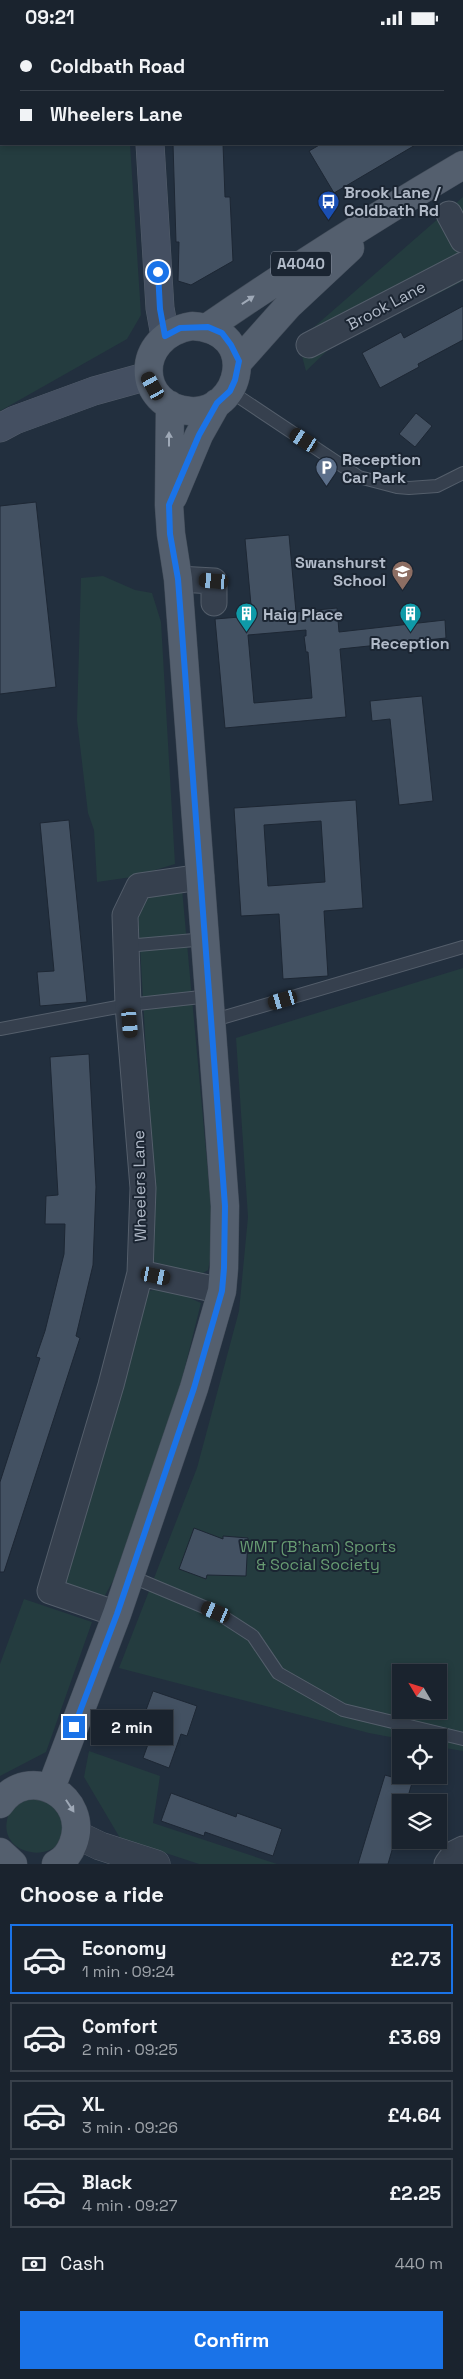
<!DOCTYPE html>
<meta charset="utf-8">
<style>
body{margin:0;font-family:"Space Grotesk",sans-serif;background:#272f3a;color:#f1f3f6;height:100vh;display:flex;flex-direction:column;font-size:19px;white-space:nowrap}
*{box-sizing:border-box;margin:0}
p{font-size:16px;color:#9fa4aa}
.icon{flex:none;width:28px;height:28px;fill:none;stroke:currentColor;stroke-width:2;stroke-linecap:round;stroke-linejoin:round}
.map{position:relative;height:1829px;overflow:hidden}
.drawer{display:flex;flex-direction:column;background:#1a232e;flex:1}
.drawer>*{flex:none}
.top-card{position:absolute;left:0px;top:0px;width:464px;height:110px;box-shadow:0 2px 8px #0003,0 0 0 1px #38404a;display:grid;align-content:center;height:110px;padding:0 20px;background:#1a232e}
.needle{width:32px;rotate:308deg}
.buttons{position:absolute;left:392px;top:1629px;display:grid;gap:10px}
.buttons a{display:grid;place-items:center;width:55px;height:55px;border-radius:0px;background:#1a232e;box-shadow:0 2px 8px #0003,0 0 0 1px #38404a;font-size:25px}
.end{position:absolute;width:22px;height:22px;margin:-11px;border:6px solid #1a73e8;background:#fff;box-shadow:0 0 0 2px #fff}
.from{border-radius:50%}
.bubble{position:absolute;height:35px;border-radius:0px;background:#1a232e;box-shadow:0 2px 8px #0003,0 0 0 1px #38404a;font-size:16px;font-weight:800;line-height:35px;text-align:center}
.car{position:absolute;width:15px;height:30px;margin:-15px -8px;border-radius:6px;box-shadow:0 0 4px 1px #0007;background:linear-gradient(#222 24%,#8ab4d8 0 40%,#222 0 76%,#8ab4d8 0 86%,#222 0)}
.top-card b{display:flex;align-items:center;gap:18px;height:48px;font-size:19px}
.top-card b+b{border-top:1px solid #38404a}
.top-card i{width:12px;height:12px;background:#f1f3f6}
ul{padding:0;list-style:none}
li{display:flex;align-items:center;gap:15px;height:70px;margin:0 10px 8px;padding:0 10px;border:2px solid #38404a;border-radius:0px}
li div{flex:1}
li b{display:block;font-size:19px}
li em{font-style:normal;font-weight:800}
li.selected{border-color:#1a73e8}
li>.icon{width:45px;height:45px;stroke-width:1.5}
h2{padding:0 20px;font-size:22px;line-height:60px}
.pay{display:flex;align-items:center;gap:12px;height:55px;padding:0 20px;font-size:19px}
.pay p{margin-inline-start:auto}
.cta{display:flex;gap:10px;margin-top:auto;padding:10px 20px}
.cta a{flex:1;height:58px;border-radius:0px;background:#1a73e8;color:#fff;font-size:20px;font-weight:800;line-height:58px;text-align:center}
.status{display:flex;justify-content:space-between;align-items:center;height:35px;padding:0 25px;background:#1a232e;direction:ltr}
.status svg{height:14px;fill:currentColor}
.map>svg:first-child{display:block}
.green{fill:#243c3f;fill-rule:evenodd}
.building{fill:#435162;stroke:#1d2734;fill-rule:evenodd}
.lines{fill:none;stroke-linecap:round;stroke-linejoin:round}
.service-casing{stroke:#545e6b;stroke-width:14}
.minor-casing{stroke:#545e6b;stroke-width:27}
.tertiary-casing{stroke:#545e6b;stroke-width:29}
.secondary-casing{stroke:#545e6b;stroke-width:29}
.primary-casing{stroke:#424c59;stroke-width:29}
.service{stroke:#36404e;stroke-width:12}
.minor{stroke:#36404e;stroke-width:25}
.tertiary{stroke:#36404e;stroke-width:28}
.secondary{stroke:#444f61;stroke-width:28}
.primary{stroke:#545f6e;stroke-width:28}
.oneway{fill:#9fa9b7}
.route{stroke:#1a73e8;stroke-width:6}
.labels{text-anchor:middle;stroke-width:4;stroke-linejoin:round;paint-order:stroke}
.shield{fill:#1b2532;stroke:#858e9c;stroke-width:1}
.shield-label{font-size:15px;font-weight:bold;fill:#b2bbc9}
.poi-label{font-size:16px;font-weight:bold;fill:#b2bbc9;stroke:#1b2532;text-anchor:start}
.street-label{font-size:16px;fill:#b2bbc9;stroke:#1b2532}
.park-label{font-size:16px;fill:#679b72;stroke:#1b2532}
</style>
<div class="status"><b>09:21</b><svg viewBox="0 0 49 12"><path d="M0 12V9h3v3zM5 12V6h3v6zM10 12V3h3v9zM15 12V0h3v12zM26 1h20v11H26zM47 4h2v5h-2z"/></svg></div>
<div class="map">
<svg width="463" height="1829" viewBox="0 0 463 1829">
<rect width="100%" height="100%" fill="#222f3e"/>
<path class="green" d="M0 0H124L1 1V109H130L141 280 127 304 0 376Z
M463 162V246L330 313 306 336 298 306Z
M103 541 135 555 152 558 161 587 175 829 132 842 97 847 94 795 88 778 77 685 81 543Z
M170 851 182 854 214 1204 208 1235 200 1240 155 1230 151 1223 149 1070 138 876 146 863Z
M463 933V1716L439 1712V1702L401 1704 369 1698 119 1633 197 1433 239 1276 248 1182 236 1003ZM401 1638H439V1675H401Z
M168 1253 201 1268 181 1348 114 1544 104 1562 62 1548 148 1256Z
M24 1564 92 1587 46 1717 0 1741V1629Z
M89 1716 160 1741 153 1788 277 1829H199L120 1803 84 1742Z
M42 1761 63 1777C63 1785 65 1798 62 1804 48 1829 0 1818 7 1785 8 1779 11 1772 16 1768 21 1764 35 1763 42 1761Z"/>
<path class="building" d="M173 109H223L225 162H230L233 226 191 250 178 246 179 207H176Z
M321 109H417L334 158 309 116Z
M463 271V305L418 329 419 332 380 353 362 318 401 297 404 303Z
M416 378 432 391 415 412 399 399Z
M36 467 56 652 0 659V471Z
M289 500 296 577 337 573 339 597 445 585 446 603 340 614 346 682 225 693 215 584 252 581 245 504ZM306 595V601H304L306 617H308L312 663 254 668 248 600Z
M422 661 433 766 399 770 390 684 372 686 370 666Z
M356 765 363 873 324 876 328 941 283 944 279 879 241 881 234 773ZM321 786 325 847 268 851 264 790Z
M69 785 87 967 40 971 37 937 54 936 40 788Z
M89 1019 96 1152 93 1230 76 1301 80 1303 4 1537H0V1447L40 1323 36 1322 45 1296 64 1219 65 1189H45L46 1161 58 1160 50 1022Z
M194 1493 223 1504V1501L248 1503 246 1541 207 1540 206 1544 179 1534Z
M153 1656 197 1671 187 1701 181 1699 169 1733 143 1723 155 1690 142 1686Z
M385 1740 412 1748 406 1768H401V1784L388 1829H358Z
M171 1758 236 1782 237 1778 282 1794 273 1821 205 1797 204 1801 161 1786Z"/>
<g class="lines">
<defs>
<path id="service" d="M230 356 359 442 397 452 409 453 437 451 463 438
M126 911 206 904
M211 986 463 912
M0 994 128 970 210 961
M130 1541 216 1577 253 1601 278 1638 343 1675 463 1704"/>
<path id="minor" d="M449 179 463 205
M309 310 463 230
M178 544 214 546V568
M140 1238 222 1256
M117 1579 50 1556 111 1350 140 1238 143 1153 128 970 125 880 139 851 201 842
M447 1829 455 1818 463 1814"/>
<path id="tertiary" d="M77 1800 100 1811 156 1829"/>
<path id="secondary" d="M143 0 144 1
M150 109 160 273 165 301
M0 393 15 385 94 356 148 341"/>
<path id="primary" d="M192 291C262 295 241 380 190 376 136 372 133 301 192 291Z
M208 292C291 235 376 181 463 130
M239 326 288 271 350 213
M173 462 199 400 217 368
M51 1753 117 1579 194 1353 222 1256 224 1233 225 1171 178 544 171 499 169 470 170 370
M0 1769C28 1727 91 1762 73 1809 70 1817 64 1825 56 1829
M0 1817 13 1829"/>
</defs>
<use href="#service" class="service-casing"/>
<use href="#minor" class="minor-casing"/>
<use href="#tertiary" class="tertiary-casing"/>
<use href="#secondary" class="secondary-casing"/>
<use href="#primary" class="primary-casing"/>
<use href="#service" class="service"/>
<use href="#minor" class="minor"/>
<use href="#tertiary" class="tertiary"/>
<use href="#secondary" class="secondary"/>
<use href="#primary" class="primary"/>
</g>
<defs><path id="oneway-solid" d="M-6-.8H1V-3.2L6.5 0L1 3.2V.8H-6Z" transform="scale(1.25)"/></defs>
<g class="oneway">
<use href="#oneway-solid" transform="translate(248 265) rotate(-34)"/>
<use href="#oneway-solid" transform="translate(169 404) rotate(-90)"/>
<use href="#oneway-solid" transform="translate(70 1771) rotate(57)"/>
</g>
<g class="lines">
<path class="route" d="M74 1692 117 1579 194 1353 222 1256 224 1233 225 1171 178 544 170 499 169 470 199 400 217 368 230 356 235 345 239 326 231 310 222 298 208 292 180 293 165 301 160 274 158 237"/>
</g>
<defs>
<symbol id="bus-pin" viewBox="-11 -11 22 30"><path d="M0 17L-7.5 6A9.5 9.5 0 1 1 7.5 6Z" fill="#1a4fb4" stroke="#1b2532"/><path d="M-5-6H5V4H4V6H2V4H-2V6H-4V4H-5ZM-3.5-4V0h7V-4ZM-3.5 1.2v1.5H-2V1.2ZM2 1.2v1.5H3.5V1.2Z" fill="#fff"/></symbol>
<symbol id="parking-pin" viewBox="-11 -11 22 30"><path d="M0 17L-7.5 6A9.5 9.5 0 1 1 7.5 6Z" fill="#5c6f8a" stroke="#1b2532"/><path d="M-3.5-5.5H1a3.5 3.5 0 0 1 0 7H-1V5.5H-3.5ZM-1-3.4V-.6H.8a1.4 1.4 0 0 0 0-2.8Z" fill="#fff"/></symbol>
<symbol id="school-pin" viewBox="-11 -11 22 30"><path d="M0 17L-7.5 6A9.5 9.5 0 1 1 7.5 6Z" fill="#8d6e63" stroke="#1b2532"/><path d="M0-5L7-2L0 1L-7-2ZM-4 1L0 2.5L4 1V4Q0 6-4 4Z" fill="#fff"/></symbol>
<symbol id="building-pin" viewBox="-11 -11 22 30"><path d="M0 17L-7.5 6A9.5 9.5 0 1 1 7.5 6Z" fill="#0f9aa8" stroke="#1b2532"/><path d="M-4-6H4V6H1V3H-1V6H-4ZM-2.5-4.3h1.7v1.8h-1.7ZM.8-4.3h1.7v1.8H.8ZM-2.5-1h1.7V.8h-1.7ZM.8-1h1.7V.8H.8Z" fill="#fff"/></symbol>
</defs>
<g fill-rule="evenodd">
<use href="#bus-pin" x="316" y="154" width="25" height="34"/>
<use href="#parking-pin" x="314" y="420" width="25" height="34"/>
<use href="#school-pin" x="390" y="524" width="25" height="34"/>
<use href="#building-pin" x="234" y="566" width="25" height="34"/>
<use href="#building-pin" x="398" y="566" width="25" height="34"/>
</g>
<g class="labels">
<rect class="shield" x="271" y="216.5" width="60" height="25" rx="4"/>
<g class="shield-label">
<text x="301" y="234">A4040</text>
</g>
<g class="poi-label">
<text x="344" y="163">Brook Lane /<tspan x="344" dy="18">Coldbath Rd</tspan></text>
<text x="342" y="430">Reception<tspan x="342" dy="18">Car Park</tspan></text>
<text x="386" y="533" text-anchor="end">Swanshurst<tspan x="386" dy="18">School</tspan></text>
<text x="263" y="585">Haig Place</text>
<text x="410" y="614" text-anchor="middle">Reception</text>
</g>
<g class="street-label">
<text transform="translate(386 270) rotate(-28)" y="6">Brook Lane</text>
<text transform="translate(139 1151) rotate(-91)" y="6">Wheelers Lane</text>
</g>
<g class="park-label">
<text x="318" y="1517">WMT (B'ham) Sports<tspan x="318" dy="18">&amp; Social Society</tspan></text>
</g>
</g>
</svg>
<div class="buttons">
<a><svg class="needle" viewBox="-14 -14 28 28"><path d="M0-13l5 13h-10z" fill="#e53935"/><path d="M0 13l5-13h-10z" fill="#9fa4aa"/></svg></a>
<a><svg class="icon" aria-label="locate" viewBox="0 0 24 24"><circle cx="12" cy="12" r="6"/><path d="M12 2v4M12 18v4M2 12h4M18 12h4"/></svg></a>
<a><svg class="icon" aria-label="layers" viewBox="0 0 24 24"><path d="M12 4l9 5-9 5-9-5zM3 14l9 5 9-5"/></svg></a>
</div>
<i class="end from" style="left:158px;top:237px"></i>
<i class="end" style="left:74px;top:1692px"></i>
<div class="bubble" style="left:91px;top:1675px;width:82px">2 min</div>
<i class="car" style="left:153px;top:351px;rotate:331deg"></i>
<i class="car" style="left:304px;top:405px;rotate:303deg"></i>
<i class="car" style="left:214px;top:546px;rotate:275deg"></i>
<i class="car" style="left:283px;top:965px;rotate:254deg"></i>
<i class="car" style="left:130px;top:988px;rotate:175deg"></i>
<i class="car" style="left:156px;top:1241px;rotate:102deg"></i>
<i class="car" style="left:216px;top:1577px;rotate:293deg"></i>
<div class="top-card">
<b><i class="from"></i>Coldbath Road</b>
<b><i></i>Wheelers Lane</b>
</div>
</div>
<section class="drawer">
<h2>Choose a ride</h2>
<ul>
<li class="selected"><svg class="icon" aria-label="car" viewBox="0 0 24 24"><path d="M5 17H2v-5l4-1 3-4h7l3 4 3 1v5h-3M9 17h6M6 11h13"/><circle cx="7" cy="17" r="2"/><circle cx="17" cy="17" r="2"/></svg><div><b>Economy</b><p>1 min · 09:24</p></div><em>£2.73</em></li>
<li><svg class="icon" aria-label="car" viewBox="0 0 24 24"><path d="M5 17H2v-5l4-1 3-4h7l3 4 3 1v5h-3M9 17h6M6 11h13"/><circle cx="7" cy="17" r="2"/><circle cx="17" cy="17" r="2"/></svg><div><b>Comfort</b><p>2 min · 09:25</p></div><em>£3.69</em></li>
<li><svg class="icon" aria-label="car" viewBox="0 0 24 24"><path d="M5 17H2v-5l4-1 3-4h7l3 4 3 1v5h-3M9 17h6M6 11h13"/><circle cx="7" cy="17" r="2"/><circle cx="17" cy="17" r="2"/></svg><div><b>XL</b><p>3 min · 09:26</p></div><em>£4.64</em></li>
<li><svg class="icon" aria-label="car" viewBox="0 0 24 24"><path d="M5 17H2v-5l4-1 3-4h7l3 4 3 1v5h-3M9 17h6M6 11h13"/><circle cx="7" cy="17" r="2"/><circle cx="17" cy="17" r="2"/></svg><div><b>Black</b><p>4 min · 09:27</p></div><em>£2.25</em></li>
</ul>
<div class="pay"><svg class="icon" aria-label="cash" viewBox="0 0 24 24"><path d="M3 7h18v10H3z"/><circle cx="12" cy="12" r="2"/></svg>Cash<p>440 m</p></div>
<div class="cta"><a>Confirm</a></div>
</section>
